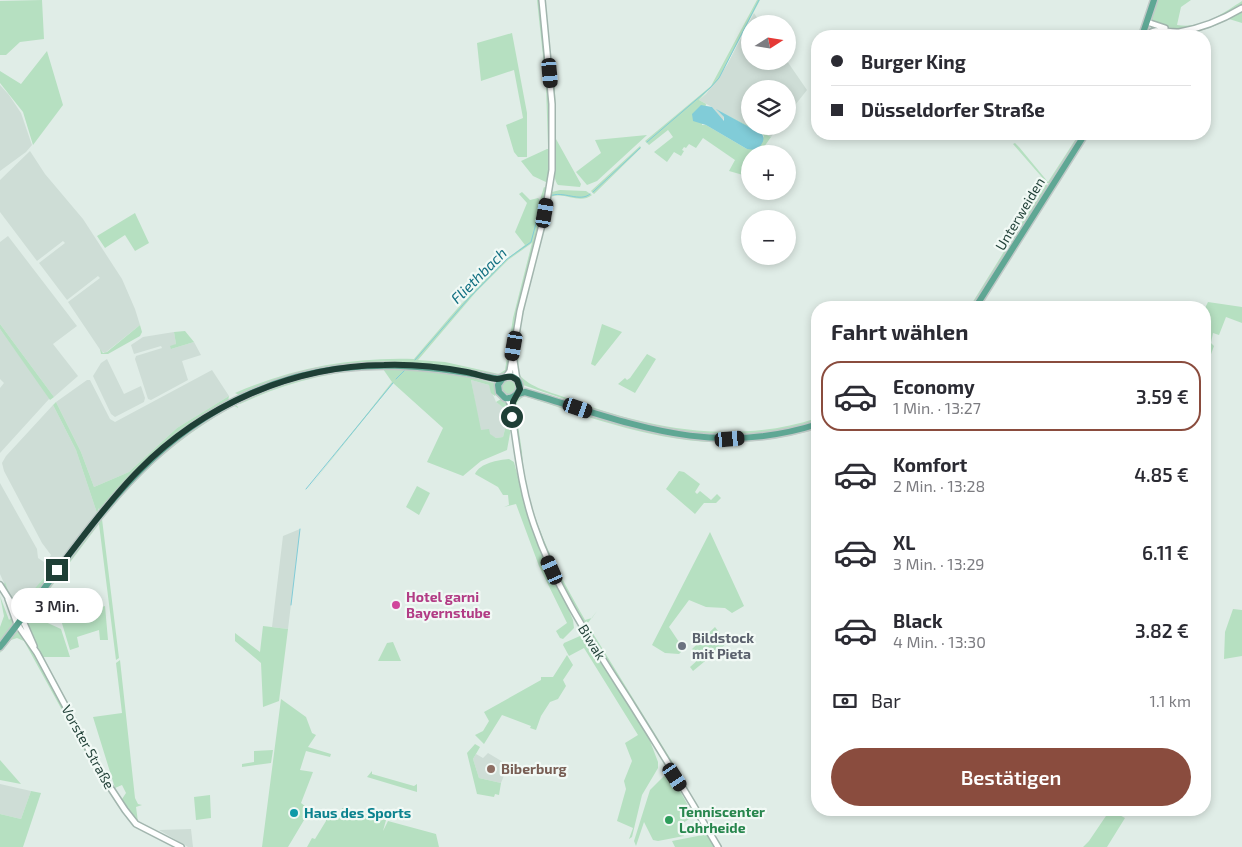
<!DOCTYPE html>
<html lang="de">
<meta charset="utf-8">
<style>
body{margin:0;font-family:"Exo 2",sans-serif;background:#f7f7f7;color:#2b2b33;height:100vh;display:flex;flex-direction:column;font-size:19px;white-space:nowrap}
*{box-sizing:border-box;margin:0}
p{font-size:16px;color:#7c7c81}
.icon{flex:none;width:28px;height:28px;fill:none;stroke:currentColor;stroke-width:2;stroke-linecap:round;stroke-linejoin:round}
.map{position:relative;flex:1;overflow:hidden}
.details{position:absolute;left:811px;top:301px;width:400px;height:515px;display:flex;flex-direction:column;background:#fff;border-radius:20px;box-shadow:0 2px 8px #0003}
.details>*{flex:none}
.top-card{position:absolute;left:811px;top:30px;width:400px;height:110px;border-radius:20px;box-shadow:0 2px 8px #0003;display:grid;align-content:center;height:110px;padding:0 20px;background:#fff}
.needle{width:32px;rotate:78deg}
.buttons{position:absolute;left:741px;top:15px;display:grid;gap:10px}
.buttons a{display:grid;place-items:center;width:55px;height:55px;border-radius:50%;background:#fff;box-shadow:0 2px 8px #0003;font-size:25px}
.end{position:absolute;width:22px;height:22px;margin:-11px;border:6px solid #1f3f36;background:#fff;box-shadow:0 0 0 2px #fff}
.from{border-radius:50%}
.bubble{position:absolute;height:35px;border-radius:18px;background:#fff;box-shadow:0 2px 8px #0003;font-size:16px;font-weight:600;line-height:35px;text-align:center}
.car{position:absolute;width:15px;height:30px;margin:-15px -8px;border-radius:6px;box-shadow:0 0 4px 1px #0007;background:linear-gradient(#222 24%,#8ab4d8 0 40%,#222 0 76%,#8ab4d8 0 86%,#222 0)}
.top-card b{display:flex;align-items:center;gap:18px;height:48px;font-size:19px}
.top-card b+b{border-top:1px solid #e1e1e2}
.top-card i{width:12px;height:12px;background:#2b2b33}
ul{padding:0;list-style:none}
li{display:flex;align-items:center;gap:15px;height:70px;margin:0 10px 8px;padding:0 10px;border:2px solid transparent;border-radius:20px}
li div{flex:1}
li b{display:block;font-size:19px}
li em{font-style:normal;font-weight:600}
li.active{border-color:#8a4c3e}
li>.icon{width:45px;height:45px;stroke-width:1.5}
h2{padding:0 20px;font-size:22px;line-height:60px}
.pay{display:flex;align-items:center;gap:12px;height:55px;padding:0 20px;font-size:19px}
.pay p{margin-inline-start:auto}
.primary-button{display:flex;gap:10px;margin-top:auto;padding:10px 20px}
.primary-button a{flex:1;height:58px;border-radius:30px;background:#8a4c3e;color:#fff;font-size:20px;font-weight:600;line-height:58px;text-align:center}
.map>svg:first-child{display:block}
.built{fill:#ceddd6}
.green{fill:#b6e0c1;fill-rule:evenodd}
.water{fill:#81ccd8}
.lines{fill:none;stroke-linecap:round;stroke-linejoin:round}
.stream{stroke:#81ccd8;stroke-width:1}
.minor-casing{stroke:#a2b5ae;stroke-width:8}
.major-casing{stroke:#c0c9c7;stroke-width:9}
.minor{stroke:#fff;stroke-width:5}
.major{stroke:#5fa794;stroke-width:6}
.route{stroke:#1f3f36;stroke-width:6}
.hotel-dot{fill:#d1479c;stroke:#f1f9f5;stroke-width:2}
.worship-dot{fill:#6b7280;stroke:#f1f9f5;stroke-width:2}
.education-dot{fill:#8d6e63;stroke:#f1f9f5;stroke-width:2}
.culture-dot{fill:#0f9aa8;stroke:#f1f9f5;stroke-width:2}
.leisure-dot{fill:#2e9e5b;stroke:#f1f9f5;stroke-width:2}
.labels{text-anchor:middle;stroke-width:4.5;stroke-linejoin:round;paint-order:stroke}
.street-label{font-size:14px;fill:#1f3f36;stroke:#f1f9f5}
.hotel-label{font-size:14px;font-weight:bold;fill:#b23c85;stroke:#f1f9f5;text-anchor:start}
.worship-label{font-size:14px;font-weight:bold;fill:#5b616d;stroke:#f1f9f5;text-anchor:start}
.education-label{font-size:14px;font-weight:bold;fill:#785e54;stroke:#f1f9f5;text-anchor:start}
.leisure-label{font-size:14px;font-weight:bold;fill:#27864d;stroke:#f1f9f5;text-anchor:start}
.culture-label{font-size:14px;font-weight:bold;fill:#0d838f;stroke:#f1f9f5;text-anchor:start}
.water-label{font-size:15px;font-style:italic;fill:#127082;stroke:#f1f9f5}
</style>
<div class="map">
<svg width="1242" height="847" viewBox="0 0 1242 847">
<rect width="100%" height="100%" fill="#e0ede7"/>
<path class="built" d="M754 13 761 24H750V61H787L807 90 788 114V89H750V126H779L771 137 717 110 724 117 723 121 712 107 699 100 706 94 727 65Z
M0 85 9 95 21 113 32 145 26 152 0 171Z
M30 151 45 174 83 219 122 279 135 309 140 325 105 353 101 351 68 302 100 278 98 276 67 300 39 263 65 243 63 241 37 261 0 212V180Z
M8 236 77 326 53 344 78 376 54 397 0 324V242Z
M0 329 50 398 0 453V388L4 383 0 379Z
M174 332 176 344 171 349 194 342 201 355 182 361 188 380 151 400 148 399 135 359 136 356 162 348 161 346 134 354 131 345 143 337Z
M107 359 124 394 141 386 145 398 144 402 115 417 111 414 93 376 101 363Z
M212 370 229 396 177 428 129 472 94 487 81 452 56 402 87 380H90L110 419 115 422Z
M471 380 489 385 496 402 503 407 506 425 503 437 496 438 480 430Z
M53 405 76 450 97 513 53 570 24 602 20 603 11 599 0 574V483L37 549 38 558 44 562 47 561 51 555 42 543 4 471 2 463 6 456Z
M300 529 288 629 272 627 283 536Z
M488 753 508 765 501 783 479 778 473 759 476 754 483 758Z
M0 784 31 791 21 819 0 814Z
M191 829 193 847H188L159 830Z"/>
<path class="green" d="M42 0 44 39 20 42 6 55H0V1Z
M537 0H540L549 87 551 142 548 146 546 85Z
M544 0 555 89 556 139 581 184 580 187 558 185C550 174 556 153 556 140 554 93 549 47 544 0Z
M757 0H760L718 80 699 100 708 105 706 104 702 125H706L747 149 758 148 764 136 762 134 721 112 771 137 759 154H750V167L743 175 729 171 735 160 703 138 696 148 689 144 686 148 684 147 682 150 684 151 681 156 674 152 667 162 654 152 673 137 668 130 649 145 645 141 711 86Z
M1156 0H1191L1181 7 1177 25C1202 29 1222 14 1242 1V5C1215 22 1181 38 1151 21Z
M1242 9V23L1229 19C1207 31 1186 36 1161 34L1202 29 1229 19Z
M512 33 527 113V157H518L514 152 506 125 523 118 514 70 481 81 477 43Z
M47 51 63 105 33 145 23 112 0 83V71L21 84Z
M1079 134H1083L1051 183H1047L1013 144 1015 143 1019 147 1048 182Z
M647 135 597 181 587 185 576 172 601 153 595 140Z
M640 146 641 148 594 194 591 191Z
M547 149H551L548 183 533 176 521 161Z
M1046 184 1048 187 973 307 969 308Z
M544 187 548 189 522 288 509 370 502 377C472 372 441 366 411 363 356 359 290 375 239 395L235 393C293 368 351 357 414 359 449 319 482 276 525 245L515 232 527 203 519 194 522 192 530 200 538 198 540 200ZM532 243 513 318 505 370 499 374 445 362 418 360 476 292 508 260Z
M560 190 586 191 592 195C579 205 565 191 551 197L552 192Z
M135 213 149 243 135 251 125 235 105 248 97 236Z
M527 295 519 335 518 372C525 386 550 392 564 397 645 428 733 446 817 418V423L786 431 723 438 650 428 523 385 515 371 517 342Z
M1208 302 1242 307V323L1226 317 1219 335 1213 333 1211 343 1214 346 1210 357 1205 356V308Z
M0 324 54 397 50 400 0 329Z
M602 324 622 332 595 366 591 364Z
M140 325 142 332 140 336 108 354H101L100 349 103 353 107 352Z
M185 331 194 342 171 349 170 346 176 344 174 332Z
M647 354 656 359 635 393 618 384 625 378 627 380 630 378Z
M371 367 449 372 494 383 497 392 495 396 491 393 489 385 471 380 481 430 489 429 490 434 496 438 503 437 506 425 504 408 496 402 501 399 509 403 511 428 507 450 481 461 463 476 427 462 443 428 393 383 307 490 392 382 383 369C333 370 285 383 240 404L239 402C280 379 326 373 371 367Z
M506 379H513L518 387 513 396 506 395 501 390V384Z
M523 393C596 417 672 447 750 440 773 438 795 432 817 427V429C707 461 628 430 524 396L517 402C516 420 520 435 522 452 525 513 556 569 585 620L592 618 597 611 587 624 582 621C551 566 527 512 519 449 516 432 513 415 515 399Z
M229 396 228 402C174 434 141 463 100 511L99 508 97 513 76 450 53 405 56 402 81 452 94 487 129 472 177 428Z
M234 403 239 408 234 406C177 438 143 470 102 519L119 658 116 660 99 524 30 615 61 629 70 657H43L67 703 65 702 36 650 25 618 122 491 181 436Z
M509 459 514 462 526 508 573 620 574 628 563 639 560 638 556 631 567 623 539 566 516 504 504 507 509 505 508 495H503L498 487 475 474C480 463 498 460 509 459Z
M679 471 684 472 700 484 695 492 697 494 700 491 711 500 717 494 721 498 716 503H704L695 514 666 489Z
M417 486 430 493 419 515 406 507Z
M710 532 744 606 732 613 725 608 706 607 689 600 669 627 681 645 679 647 683 650 679 654 665 653 652 645Z
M52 569 55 571 25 605 16 606 3 587 5 582 11 599 22 603Z
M0 596 9 620 12 617 13 623 0 642V627L4 616Z
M105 606 108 640H100L99 630 77 637 79 647 70 650 61 620Z
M1233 609 1242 610V656L1224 659 1225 632Z
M263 626 288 629 279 701 263 707 261 663 235 641V633L260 652Z
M589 627 678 771 688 790 686 792 589 633Z
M715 627 727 643 693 671 690 667 700 658 692 649Z
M18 631 28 642 119 808 84 750 24 641 17 638 11 640 0 653 1 648Z
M580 636H584L587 639 647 733 658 762V768L642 795 632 837 629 839 633 828 617 821 626 789 624 781 632 761 625 743 638 735 584 648 569 656 563 645 564 643Z
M393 642 401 661H378L387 643Z
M567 655 573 665 563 680 566 686 558 699 550 702 541 716 536 730 530 728 531 726 502 715 484 744 475 735 483 731 489 721 484 712 541 680V677H553Z
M120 660 135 798 138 804 142 805 136 807 138 822 117 796 122 799 126 793 122 785 115 788 93 717 122 713 116 663Z
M281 699 306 717 312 733 316 735 308 747 331 754 330 757 306 751 300 770 313 772 301 803 310 810 288 847H262Z
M475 744 480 747 473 759 479 778 501 783 499 795 495 794 494 797 477 794 467 753Z
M273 750 271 763 242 767V764L254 762V751Z
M0 760 21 784 0 780Z
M372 771V774L414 786 417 784V792L367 777Z
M666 774 672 777 694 816 678 826 684 836 658 841 653 840 644 822 636 846 634 841 650 790Z
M31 791 41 793 23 847H0V814L21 819Z
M210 795 211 818 196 820 194 797Z
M342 808 386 820 383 831 388 821 436 834 439 847H307L312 838 315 839 326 821V817L338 820Z
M1110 810 1125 818 1107 847H1083L1089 841Z
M708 834 716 847H675L672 841Z"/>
<path class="water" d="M701 105 712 107 724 121V117L716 109 762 134C766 140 761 146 756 150L747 149 706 125 693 121 692 114Z"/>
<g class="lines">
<path class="stream" d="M647 142 710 88 719 78 759 0
M593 192 640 148
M550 196C563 190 580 203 590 194
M415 360 469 298 507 259 531 242 542 201
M396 379 405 370
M306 489 393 383
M291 605 300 529"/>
<defs>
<path id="minor" d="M1147 22 1165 28
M1146 36C1155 26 1167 33 1179 32 1203 28 1222 20 1242 8
M514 361 517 380
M506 377 510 371 520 311 545 213 552 170V104L542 0
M507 398 510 403C517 444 520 485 534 525 556 590 595 647 632 705 661 751 690 799 718 847
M0 585 24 623 34 646
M8 599 17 624 37 653 104 778 125 810 136 824 181 847
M13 605 23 608 31 604"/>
<path id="major" d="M1142 36 1154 0
M975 308 1085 134
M518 394 525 392C628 422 709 459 818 424
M0 647C88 535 148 419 296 377 362 359 428 365 494 378 501 380 507 375 513 377 526 383 518 400 505 398L499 392 498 385 503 378"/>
</defs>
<use href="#minor" class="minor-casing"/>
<use href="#major" class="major-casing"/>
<use href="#minor" class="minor"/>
<use href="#major" class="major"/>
</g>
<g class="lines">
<path class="route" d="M57 570C84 536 109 500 139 470 203 405 292 366 384 365 412 364 440 367 467 372 477 374 487 378 497 379 502 379 506 376 512 377L517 380 520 389 513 402 512 417"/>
</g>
<circle class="hotel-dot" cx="396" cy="605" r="5"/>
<circle class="worship-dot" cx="682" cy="646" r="5"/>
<circle class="education-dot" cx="491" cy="769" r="5"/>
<circle class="culture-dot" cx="294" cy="813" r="5"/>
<circle class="leisure-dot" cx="669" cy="820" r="5"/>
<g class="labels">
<g class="street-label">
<text transform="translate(1020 214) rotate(-59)" y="5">Unterweiden</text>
<text transform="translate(592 642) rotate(58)" y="5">Biwak</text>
<text transform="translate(88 747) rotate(61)" y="5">Vorster Straße</text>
</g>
<g class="hotel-label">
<text x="406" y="602">Hotel garni<tspan x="406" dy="16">Bayernstube</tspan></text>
</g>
<g class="worship-label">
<text x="692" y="643">Bildstock<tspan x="692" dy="16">mit Pieta</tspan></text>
</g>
<g class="education-label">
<text x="501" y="774">Biberburg</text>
</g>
<g class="leisure-label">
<text x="679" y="817">Tenniscenter<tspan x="679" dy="16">Lohrheide</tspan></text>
</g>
<g class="culture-label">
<text x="304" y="818">Haus des Sports</text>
</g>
<g class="water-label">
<text transform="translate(479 276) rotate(-45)" y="5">Fliethbach</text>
</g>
</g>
</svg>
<div class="buttons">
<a><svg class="needle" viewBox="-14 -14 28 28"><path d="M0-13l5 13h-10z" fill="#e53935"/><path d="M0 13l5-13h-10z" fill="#7c7c81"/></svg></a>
<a><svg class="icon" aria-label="layers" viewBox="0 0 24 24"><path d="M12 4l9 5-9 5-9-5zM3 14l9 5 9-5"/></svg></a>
<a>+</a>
<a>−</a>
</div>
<i class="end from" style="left:512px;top:417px"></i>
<i class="end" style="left:57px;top:570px"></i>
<div class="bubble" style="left:11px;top:588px;width:92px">3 Min.</div>
<i class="car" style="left:550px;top:73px;rotate:175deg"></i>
<i class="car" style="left:545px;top:213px;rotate:10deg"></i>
<i class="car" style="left:514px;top:346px;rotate:190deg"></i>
<i class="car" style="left:578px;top:408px;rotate:109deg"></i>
<i class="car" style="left:730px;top:439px;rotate:85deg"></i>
<i class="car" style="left:552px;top:570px;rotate:336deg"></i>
<i class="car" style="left:675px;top:777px;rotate:147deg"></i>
<div class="top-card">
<b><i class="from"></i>Burger King</b>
<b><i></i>Düsseldorfer Straße</b>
</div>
<section class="details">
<h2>Fahrt wählen</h2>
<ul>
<li class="active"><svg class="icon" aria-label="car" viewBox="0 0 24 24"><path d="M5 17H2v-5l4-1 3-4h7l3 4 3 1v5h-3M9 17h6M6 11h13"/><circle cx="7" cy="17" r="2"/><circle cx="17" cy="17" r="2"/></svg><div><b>Economy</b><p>1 Min. · 13:27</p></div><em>3.59 €</em></li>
<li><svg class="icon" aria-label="car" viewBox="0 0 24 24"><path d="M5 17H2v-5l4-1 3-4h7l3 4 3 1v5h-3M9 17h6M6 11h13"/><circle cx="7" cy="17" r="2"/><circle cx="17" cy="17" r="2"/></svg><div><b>Komfort</b><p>2 Min. · 13:28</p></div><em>4.85 €</em></li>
<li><svg class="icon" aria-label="car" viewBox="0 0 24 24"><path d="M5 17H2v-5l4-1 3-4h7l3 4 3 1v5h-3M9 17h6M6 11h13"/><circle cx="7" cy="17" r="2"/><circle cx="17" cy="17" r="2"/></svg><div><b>XL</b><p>3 Min. · 13:29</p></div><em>6.11 €</em></li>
<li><svg class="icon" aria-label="car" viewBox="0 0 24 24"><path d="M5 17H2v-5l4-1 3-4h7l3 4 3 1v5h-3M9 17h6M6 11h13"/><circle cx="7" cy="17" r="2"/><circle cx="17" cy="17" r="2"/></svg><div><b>Black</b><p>4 Min. · 13:30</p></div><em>3.82 €</em></li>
</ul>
<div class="pay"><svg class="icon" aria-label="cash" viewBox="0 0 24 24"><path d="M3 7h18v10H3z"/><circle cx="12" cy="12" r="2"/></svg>Bar<p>1.1 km</p></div>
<div class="primary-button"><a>Bestätigen</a></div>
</section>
</div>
